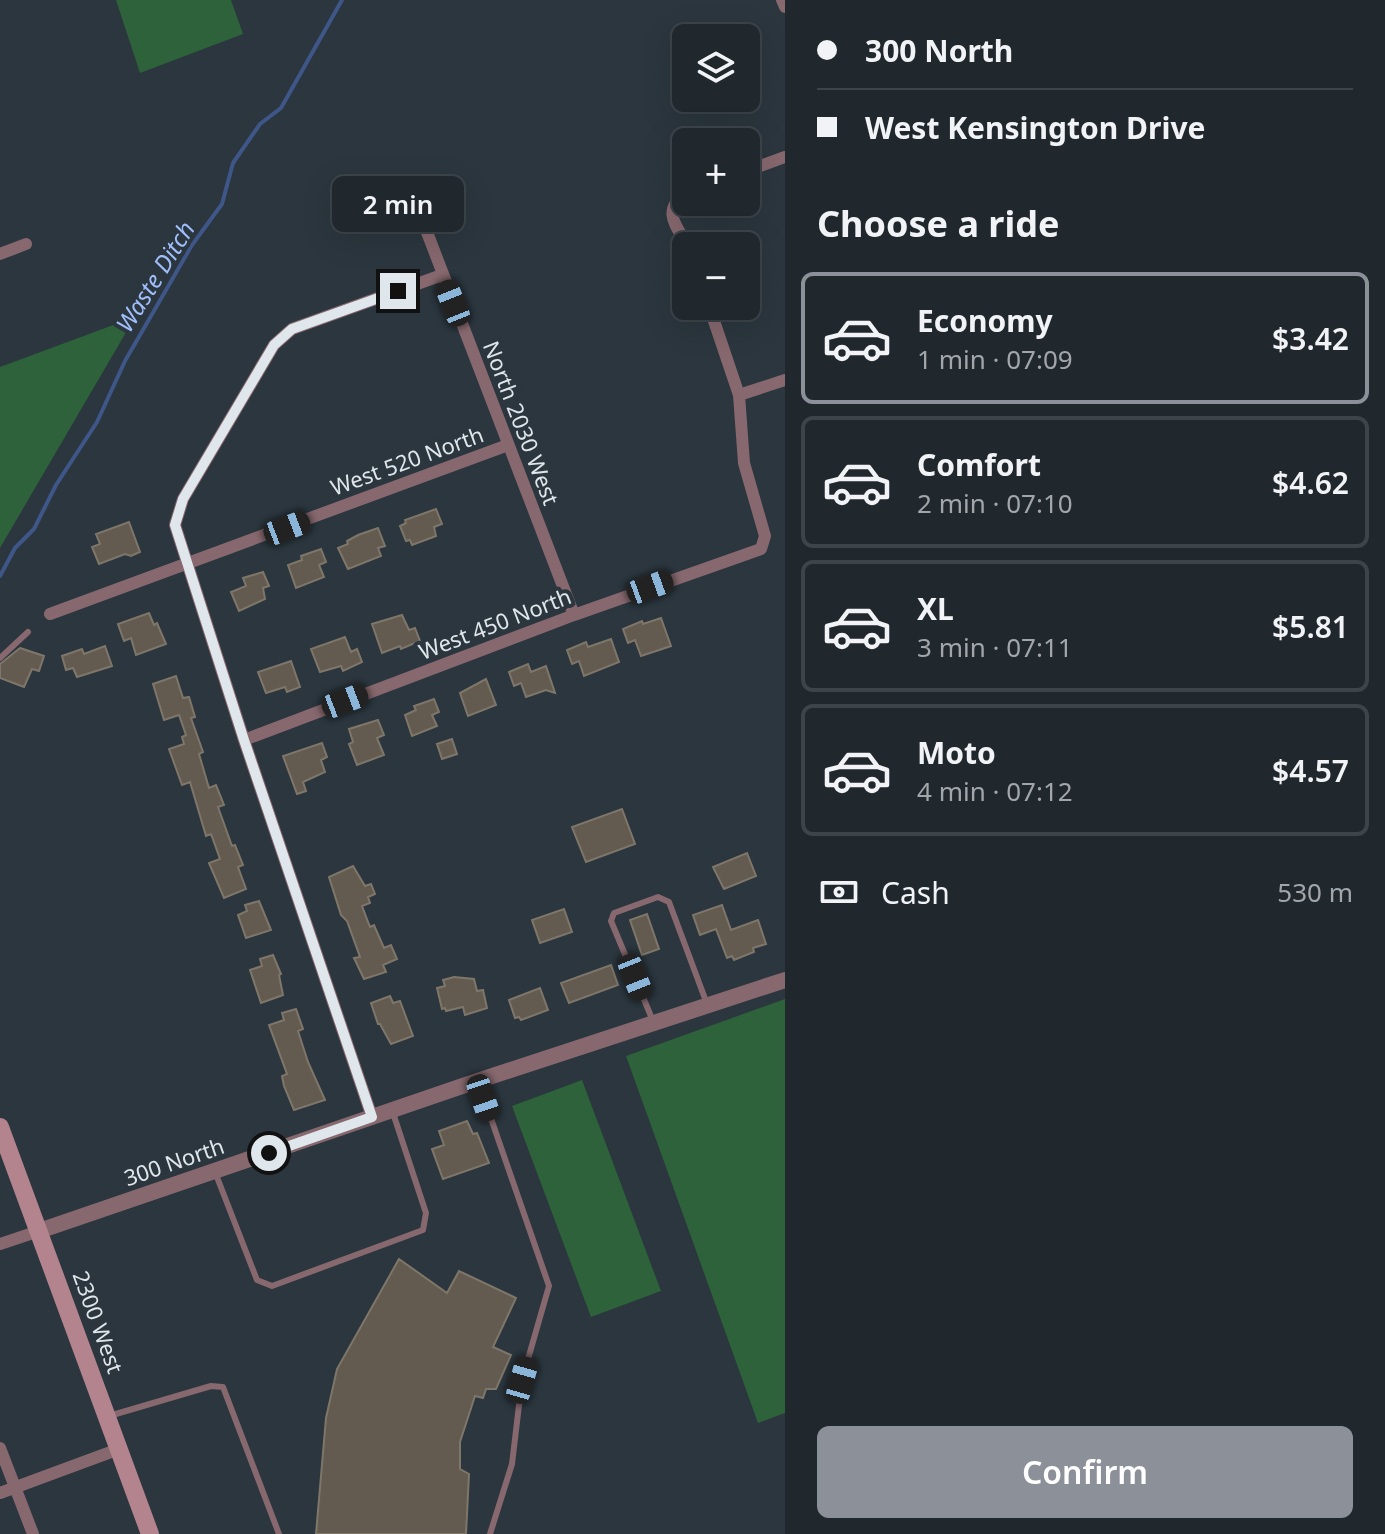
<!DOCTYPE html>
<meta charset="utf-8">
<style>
body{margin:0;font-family:"Noto Sans",sans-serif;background:#2d343a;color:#f1f3f6;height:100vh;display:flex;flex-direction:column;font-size:30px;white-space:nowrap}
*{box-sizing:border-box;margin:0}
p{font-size:26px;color:#a2a6aa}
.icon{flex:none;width:44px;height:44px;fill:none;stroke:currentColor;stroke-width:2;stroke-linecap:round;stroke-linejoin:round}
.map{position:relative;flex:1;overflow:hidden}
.drawer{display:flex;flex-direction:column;background:#20282e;width:600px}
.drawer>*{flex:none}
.banner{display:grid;align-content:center;height:176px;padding:0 32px;background:#20282e}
.buttons{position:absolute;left:672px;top:24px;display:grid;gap:16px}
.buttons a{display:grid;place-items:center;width:88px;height:88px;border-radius:12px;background:#20282e;box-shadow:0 8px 32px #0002,0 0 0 2px #3d444a;font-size:40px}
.end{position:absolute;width:36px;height:36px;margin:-18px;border:10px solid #e0e7ec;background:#111;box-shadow:0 0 0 4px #111}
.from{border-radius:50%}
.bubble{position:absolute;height:56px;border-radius:12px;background:#20282e;box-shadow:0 8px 32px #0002,0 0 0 2px #3d444a;font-size:26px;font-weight:600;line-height:56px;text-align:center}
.car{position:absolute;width:24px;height:48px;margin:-24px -12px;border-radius:10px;box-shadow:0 0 6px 2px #0007;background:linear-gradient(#222 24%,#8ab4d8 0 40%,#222 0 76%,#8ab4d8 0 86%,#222 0)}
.banner b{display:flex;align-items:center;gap:28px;height:76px;font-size:30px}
.banner b+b{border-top:2px solid #3d444a}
.banner i{width:20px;height:20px;background:#f1f3f6}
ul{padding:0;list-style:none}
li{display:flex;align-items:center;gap:24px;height:132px;margin:0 16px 12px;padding:0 16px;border:4px solid #3d444a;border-radius:12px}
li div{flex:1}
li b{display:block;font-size:30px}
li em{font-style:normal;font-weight:600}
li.selected{border-color:#8c9099}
li>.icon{width:72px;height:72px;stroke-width:1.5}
h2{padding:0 32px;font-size:36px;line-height:96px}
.pay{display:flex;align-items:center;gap:20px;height:88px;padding:0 32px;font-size:30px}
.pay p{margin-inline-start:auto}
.primary-button{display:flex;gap:16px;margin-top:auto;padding:16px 32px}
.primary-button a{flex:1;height:92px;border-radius:12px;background:#8c9099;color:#fff;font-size:32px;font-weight:600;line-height:92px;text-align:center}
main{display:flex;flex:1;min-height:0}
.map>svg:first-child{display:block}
.green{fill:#2d623a}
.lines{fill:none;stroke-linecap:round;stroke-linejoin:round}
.stream{stroke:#3f5688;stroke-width:4}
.building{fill:#635b50;stroke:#7f766a;stroke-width:2}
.service{stroke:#86686e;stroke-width:6}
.minor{stroke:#86686e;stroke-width:12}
.tertiary{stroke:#86686e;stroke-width:16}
.secondary{stroke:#b3848e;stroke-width:18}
.route{stroke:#e0e7ec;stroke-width:10}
.labels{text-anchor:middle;stroke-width:8;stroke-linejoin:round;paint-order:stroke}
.street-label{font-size:22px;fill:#e0e7ec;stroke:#2b363e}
.water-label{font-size:24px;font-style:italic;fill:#a0befc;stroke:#2b363e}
</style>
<main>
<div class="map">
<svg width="785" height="1534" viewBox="0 0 785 1534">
<rect width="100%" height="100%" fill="#2b363e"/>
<path class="green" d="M116 0H231L243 34 140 73Z
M135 317 0 548V367Z
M785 999V1413L758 1423 626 1056Z
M582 1080 661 1291 591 1317 512 1106Z"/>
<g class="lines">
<path class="stream" d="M0 576 15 548 34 529 56 485 97 422 125 361 192 245 222 204 233 163 260 124 281 108 342 0"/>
</g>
<path class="building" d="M436 509 442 524 434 527 436 536 412 545 410 540 406 541 400 526 406 523 405 520Z
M129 522 140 552 131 556 125 554 99 564 92 547 100 544 96 534Z
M378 528 385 546 378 548 381 556 348 569 338 548 348 544 347 541 358 535Z
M321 549 326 562 319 565 324 577 296 588 288 565 302 560 301 556Z
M263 572 269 586 263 588 265 599 239 611 231 592 246 586 243 578Z
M149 613 154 625 157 623 166 644 136 655 131 638 124 641 118 624Z
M402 615 409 630 415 628 420 641 401 649 400 646 382 653 372 624Z
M661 618 671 646 641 656 635 640 628 643 623 629 642 621 643 624Z
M345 637 351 652 357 649 362 662 343 671 341 666 320 672 311 649Z
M611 639 619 662 584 676 579 661 572 664 567 650 586 642 588 647Z
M105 646 112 666 77 677 73 668 66 670 62 656 82 649 84 654Z
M20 648 44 656 39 671 32 669 24 687 0 678V664Z
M291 661 300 687 287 692 285 687 266 693 258 672Z
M528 664 531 672 546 666 555 693 546 690 526 697 521 683 514 686 509 672Z
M176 676 183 698 189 697 195 717 191 718 203 752 199 754 209 788 216 785 224 805 218 807 232 846 235 845 243 865 238 867 246 889 224 898 209 863 220 859 211 834 206 836 190 782 182 785 169 749 184 744 182 737 186 735 179 715 164 720 153 684Z
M486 679 496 705 468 716 460 693Z
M434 699 439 712 432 715 437 726 412 736 405 715 416 710 414 706Z
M378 720 384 735 377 738 384 755 357 765 349 744 353 742 349 729Z
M452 739 457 754 442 759 437 744Z
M322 743 327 757 321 760 325 772 303 782 306 791 297 794 283 756Z
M622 809 635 844 586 862 572 827Z
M747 853 756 876 724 889 713 867Z
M353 866 365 886 371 884 375 894 368 897 370 903 362 906 370 927 374 925 384 948 391 945 397 959 383 965 386 972 364 979 354 958 360 957 347 921 341 915 329 877Z
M259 901 271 930 246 938 238 915 247 911 245 905Z
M722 905 731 930 758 920 766 944 753 948 754 952 734 960 732 956 727 958 716 929 700 935 693 915Z
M564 909 572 932 540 943 532 920Z
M647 914 659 949 642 955 630 920Z
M273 955 281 974 279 975 283 995 261 1003 250 970 262 966 260 959Z
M611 965 618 985 569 1003 561 983Z
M454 977 474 979 477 991 483 990 487 1008 465 1015 463 1007 446 1011 445 1008 442 1009 437 988 445 986 443 980Z
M540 988 548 1010 521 1020 519 1017 515 1018 509 1000Z
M390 996 393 1003 400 1001 413 1036 391 1044 380 1024H378L371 1003Z
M296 1009 303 1029 298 1031 308 1062 325 1100 294 1110 284 1086 282 1076 287 1074 269 1025 284 1020 282 1013Z
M467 1121 473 1134 477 1133 489 1163 443 1179 432 1149 444 1145 439 1131Z
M399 1259 447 1293 459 1271 516 1298 493 1347 511 1355 496 1389H486L483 1398 475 1396 460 1442V1469L469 1474 466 1534H316L326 1418 337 1369Z"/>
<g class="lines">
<path class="service" d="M0 658 28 632
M653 1021 611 921 614 913 658 897 669 902 707 1004
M478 1081 549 1286 522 1380 512 1464 490 1534
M215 1172 257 1280 272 1286 423 1230 426 1213 393 1113
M109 1416 211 1386 223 1387 279 1534"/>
<path class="minor" d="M782 0 785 7
M746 171 785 157
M686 192C661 212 676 225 688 246
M415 201 574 615
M0 254 26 244
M739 395 785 380
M50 614 508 445
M244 740 574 615 761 549 765 536 744 463 739 395 709 306
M372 1117 244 740 175 525 183 499 274 345 292 329 442 275
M0 1244 39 1231
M0 1448 33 1534
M0 1493 119 1449"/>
<path class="tertiary" d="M39 1231 477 1081 785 980"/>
<path class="secondary" d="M0 1127 150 1534"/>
</g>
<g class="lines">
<path class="route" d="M269 1153 372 1117 244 740 175 525 183 499 274 345 292 329 398 291"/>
</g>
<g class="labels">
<g class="street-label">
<text transform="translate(521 423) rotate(69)" y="8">North 2030 West</text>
<text transform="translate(407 461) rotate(-20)" y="8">West 520 North</text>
<text transform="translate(495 624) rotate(-21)" y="8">West 450 North</text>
<text transform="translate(174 1162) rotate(-19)" y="8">300 North</text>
<text transform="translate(98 1322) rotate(70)" y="8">2300 West</text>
</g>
<g class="water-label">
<text transform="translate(156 277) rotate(-58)" y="8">Waste Ditch</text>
</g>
</g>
</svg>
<div class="buttons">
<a><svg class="icon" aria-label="layers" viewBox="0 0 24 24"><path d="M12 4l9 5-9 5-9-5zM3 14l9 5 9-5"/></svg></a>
<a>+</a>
<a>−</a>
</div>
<i class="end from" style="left:269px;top:1153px"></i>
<i class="end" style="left:398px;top:291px"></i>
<div class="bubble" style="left:332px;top:176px;width:132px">2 min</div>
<i class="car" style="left:453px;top:303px;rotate:338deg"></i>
<i class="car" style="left:287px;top:528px;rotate:69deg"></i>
<i class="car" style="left:650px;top:587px;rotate:70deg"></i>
<i class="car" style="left:345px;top:701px;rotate:69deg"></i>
<i class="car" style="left:635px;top:977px;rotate:158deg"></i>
<i class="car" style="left:483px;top:1098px;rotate:161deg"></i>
<i class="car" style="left:522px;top:1380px;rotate:16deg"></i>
</div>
<section class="drawer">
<div class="banner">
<b><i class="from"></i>300 North</b>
<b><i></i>West Kensington Drive</b>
</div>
<h2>Choose a ride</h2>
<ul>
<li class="selected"><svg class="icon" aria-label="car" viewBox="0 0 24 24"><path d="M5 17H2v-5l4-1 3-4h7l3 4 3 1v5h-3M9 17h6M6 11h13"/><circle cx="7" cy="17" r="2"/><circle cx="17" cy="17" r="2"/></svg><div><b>Economy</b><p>1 min · 07:09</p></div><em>$3.42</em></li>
<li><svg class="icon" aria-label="car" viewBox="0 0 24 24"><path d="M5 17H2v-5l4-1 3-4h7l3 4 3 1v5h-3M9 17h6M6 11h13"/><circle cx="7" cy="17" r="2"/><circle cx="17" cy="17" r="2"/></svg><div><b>Comfort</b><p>2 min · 07:10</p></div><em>$4.62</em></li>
<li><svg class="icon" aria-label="car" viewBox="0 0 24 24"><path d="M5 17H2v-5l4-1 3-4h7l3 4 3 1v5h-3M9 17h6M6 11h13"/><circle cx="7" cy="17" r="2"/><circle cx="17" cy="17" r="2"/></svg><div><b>XL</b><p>3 min · 07:11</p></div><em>$5.81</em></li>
<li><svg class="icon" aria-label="car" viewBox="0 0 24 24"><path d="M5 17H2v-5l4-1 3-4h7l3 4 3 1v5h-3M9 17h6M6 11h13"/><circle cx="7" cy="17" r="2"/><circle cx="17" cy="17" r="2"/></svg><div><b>Moto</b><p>4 min · 07:12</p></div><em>$4.57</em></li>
</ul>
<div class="pay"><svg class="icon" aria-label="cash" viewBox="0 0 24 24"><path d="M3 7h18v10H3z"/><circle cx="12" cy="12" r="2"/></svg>Cash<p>530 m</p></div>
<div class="primary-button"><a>Confirm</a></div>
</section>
</main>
